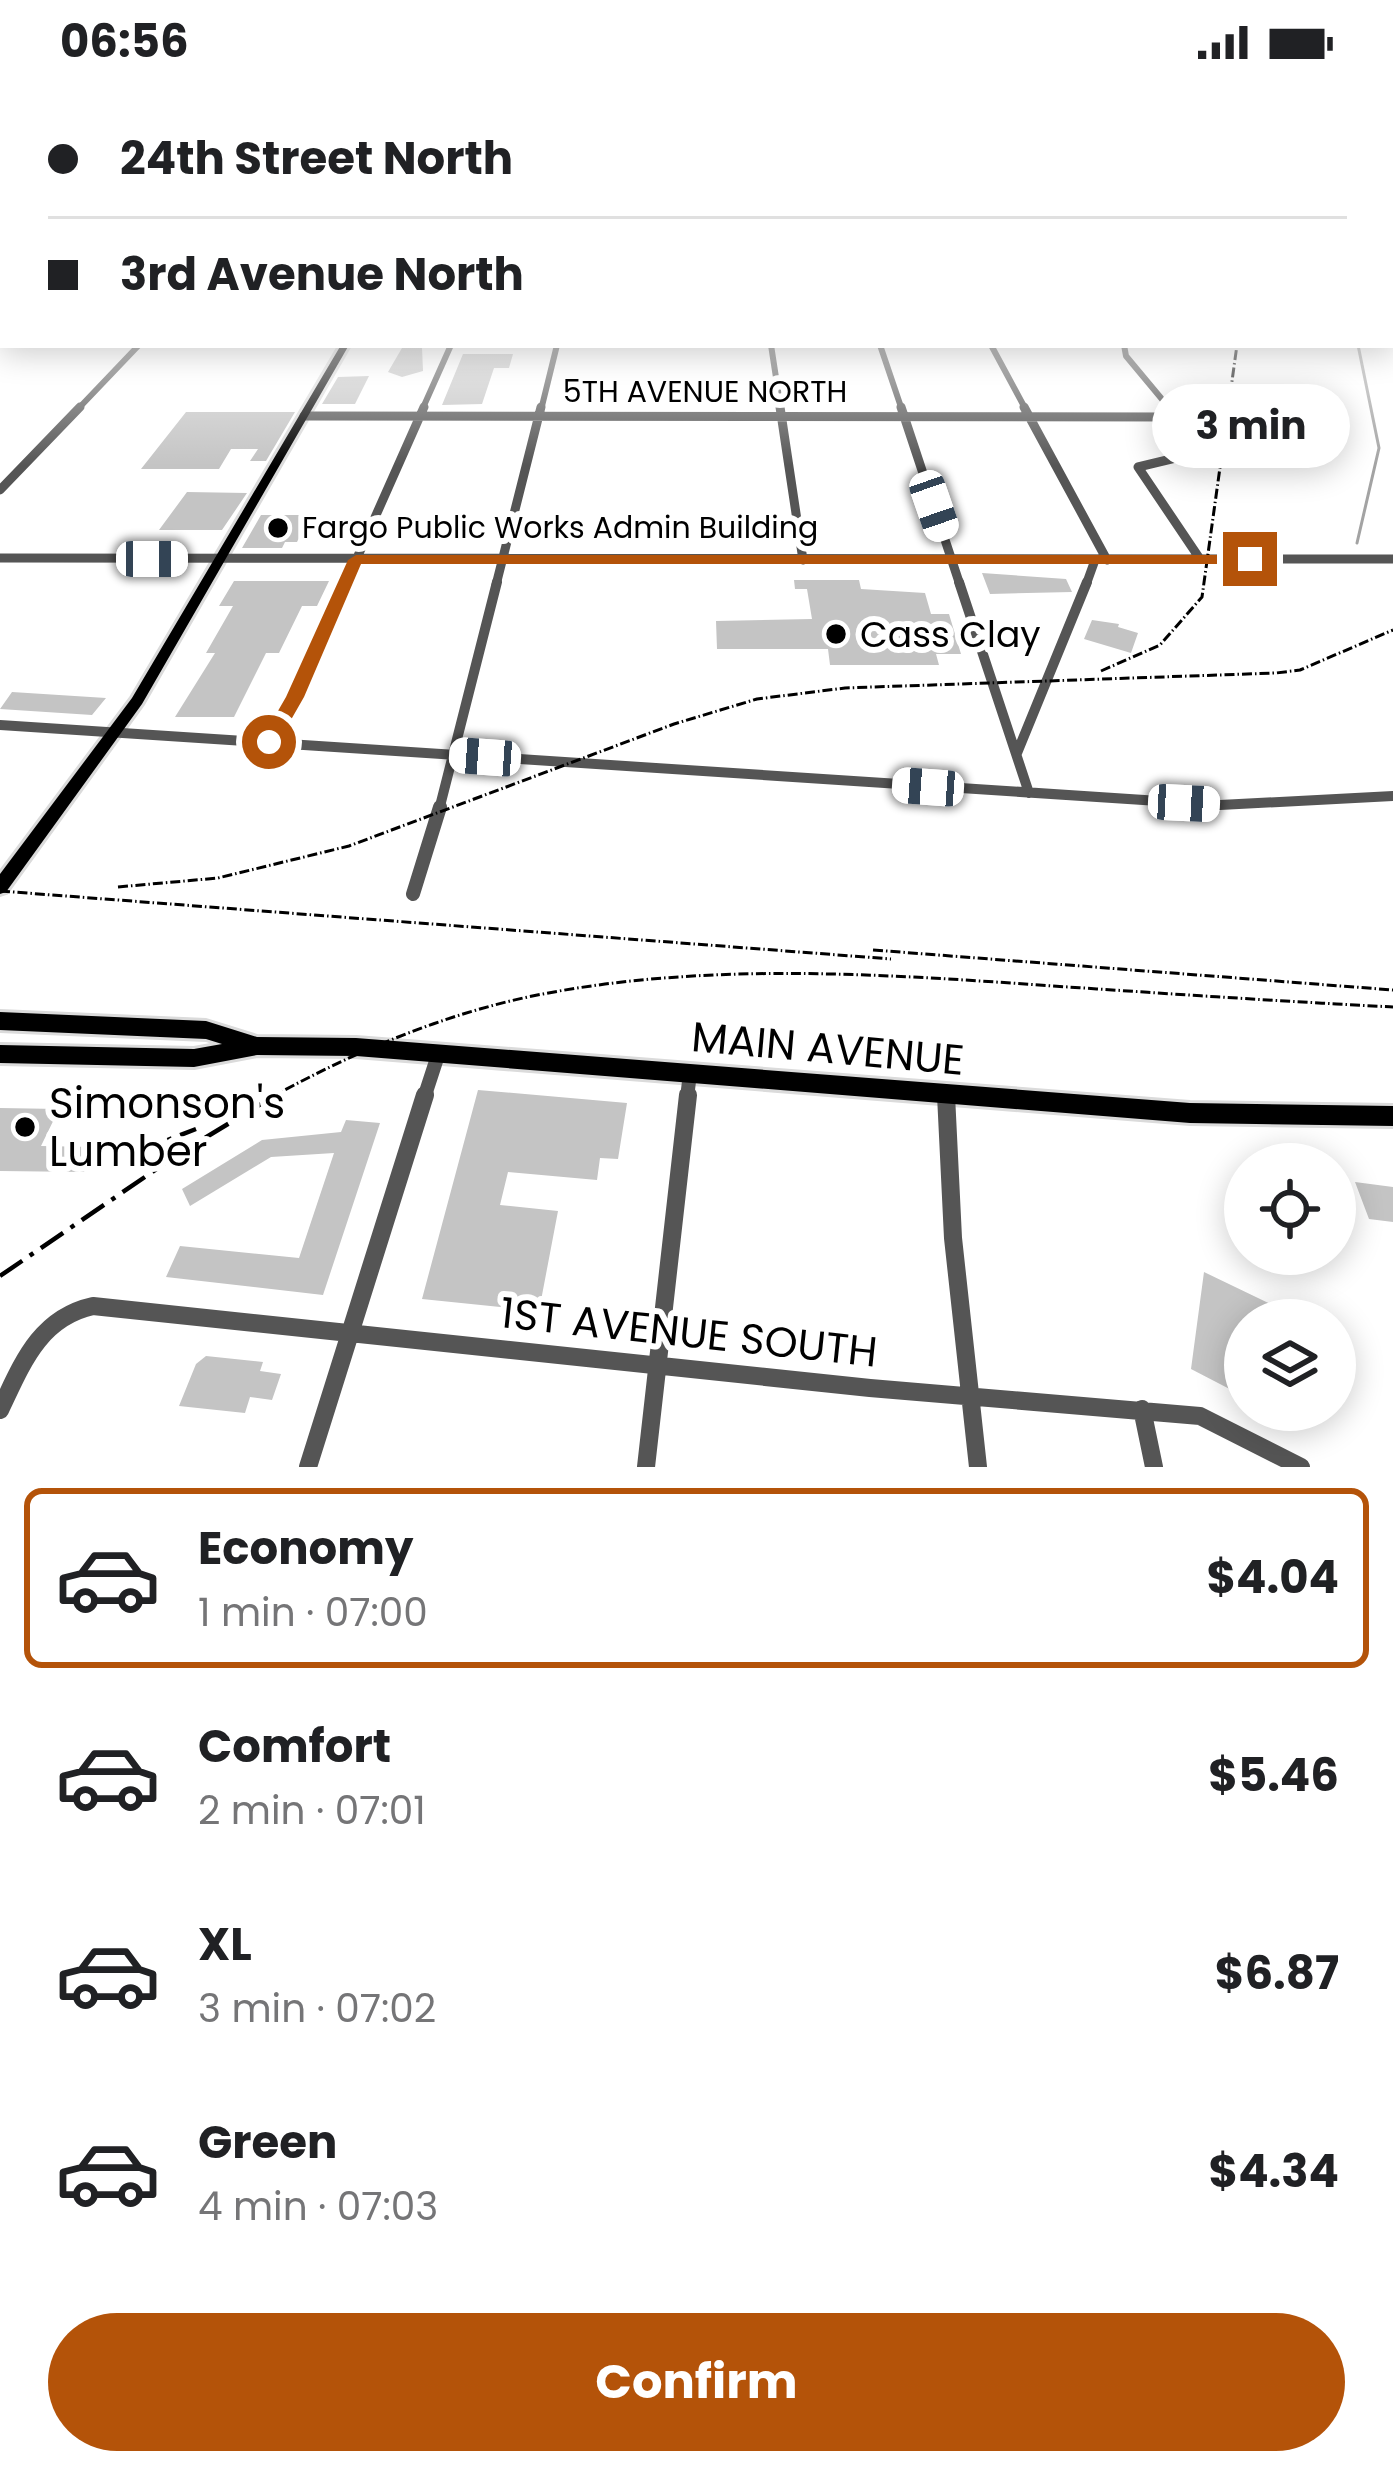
<!DOCTYPE html>
<meta charset="utf-8">
<style>
body{margin:0;font-family:Poppins,sans-serif;background:#f2f2f2;color:#202124;height:100vh;display:flex;flex-direction:column;font-size:45px;white-space:nowrap}
*{box-sizing:border-box;margin:0}
p{font-size:39px;color:#757577}
.icon{flex:none;width:66px;height:66px;fill:none;stroke:currentColor;stroke-width:2;stroke-linecap:round;stroke-linejoin:round}
.map{position:relative;height:1383px;overflow:hidden}
.sheet{display:flex;flex-direction:column;background:#fff;flex:1}
.sheet>*{flex:none}
.top-card{position:absolute;left:0px;top:0px;width:1395px;height:264px;box-shadow:0 6px 30px #0003;display:grid;align-content:center;height:264px;padding:0 48px;background:#fff}
.buttons{position:absolute;left:1224px;top:1059px;display:grid;gap:24px}
.buttons a{display:grid;place-items:center;width:132px;height:132px;border-radius:50%;background:#fff;box-shadow:0 6px 30px #0003;font-size:60px}
.end{position:absolute;width:54px;height:54px;margin:-27px;border:15px solid #b45309;background:#fff;box-shadow:0 0 0 6px #fff}
.from{border-radius:50%}
.bubble{position:absolute;height:84px;border-radius:42px;background:#fff;box-shadow:0 6px 30px #0003;font-size:39px;font-weight:700;line-height:84px;text-align:center}
.car{position:absolute;width:36px;height:72px;margin:-36px -18px;border-radius:15px;box-shadow:0 0 9px 3px #0007;background:linear-gradient(#fff 24%,#345 0 40%,#fff 0 76%,#345 0 86%,#fff 0)}
.top-card b{display:flex;align-items:center;gap:42px;height:114px;font-size:45px}
.top-card b+b{border-top:3px solid #e0e0e0}
.top-card i{width:30px;height:30px;background:#202124}
ul{padding:21px 0 0;list-style:none}
li{display:flex;align-items:center;gap:36px;height:180px;margin:0 24px 18px;padding:0 24px;border:6px solid transparent;border-radius:18px}
li div{flex:1}
li b{display:block;font-size:45px}
li em{font-style:normal;font-weight:700}
li.selected{border-color:#b45309}
li>.icon{width:108px;height:108px;stroke-width:1.5}
.cta{display:flex;gap:24px;margin-top:auto;padding:24px 48px}
.cta a{flex:1;height:138px;border-radius:72px;background:#b45309;color:#fff;font-size:48px;font-weight:700;line-height:138px;text-align:center}
.status{display:flex;justify-content:space-between;align-items:center;height:84px;padding:0 60px;background:#fff;direction:ltr}
.status svg{height:33px;fill:currentColor}
.map>svg:first-child{display:block}
.lines{fill:none;stroke-linecap:round;stroke-linejoin:round}
.stream{stroke:#a3a3a3;stroke-width:3}
.building{fill:#c4c4c4}
.major-casing{stroke:#dbdbdb;stroke-width:6}
.minor-far4{stroke:#555;stroke-width:6}
.minor-far3{stroke:#555;stroke-width:9}
.minor-far2{stroke:#555;stroke-width:10}
.minor-far1{stroke:#555;stroke-width:14}
.minor{stroke:#555;stroke-width:18}
.major{fill:#000;fill-rule:evenodd}
.rail-far1{stroke:#000;stroke-width:3;stroke-dasharray:10 3 1.5 3;stroke-linecap:butt}
.rail{stroke:#000;stroke-width:4.5;stroke-dasharray:27 9 4.5 9;stroke-linecap:butt}
.route{fill:#b45309}
.poi-dot{fill:#000;stroke:#fff;stroke-width:4.5}
.labels{text-anchor:middle;stroke-width:12;stroke-linejoin:round;paint-order:stroke}
.far-street-label{font-size:30px;fill:#000;stroke:#fff}
.far-poi-label{font-size:30px;fill:#000;stroke:#fff;text-anchor:start}
.poi-label{font-size:36px;fill:#000;stroke:#fff;text-anchor:start}
.near-street-label{font-size:42px;fill:#000;stroke:#fff}
.near-poi-label{font-size:42px;fill:#000;stroke:#fff;text-anchor:start}
</style>
<div class="status"><b>06:56</b><svg viewBox="0 0 49 12"><path d="M0 12V9h3v3zM5 12V6h3v6zM10 12V3h3v9zM15 12V0h3v12zM26 1h20v11H26zM47 4h2v5h-2z"/></svg></div>
<div class="map">
<svg width="1393" height="1383" viewBox="0 0 1393 1383">
<rect width="100%" height="100%" fill="#fff"/>
<g class="lines">
<path class="stream" d="M1357 459 1379 364 1358 261"/>
</g>
<path class="building" d="M402 264H422L423 287 402 293 388 288Z
M463 270H513L509 284H494L482 320 442 321Z
M369 292 355 320H322L338 293Z
M186 328H295L266 377H250L258 365H231L219 385H141Z
M187 408 247 409 222 446H159Z
M261 431H310L297 458H285L282 464H242Z
M982 489 1066 495 1072 508 990 510Z
M794 496H859L861 505 925 509 931 530H949L961 570H936L939 581H830L828 565H717L716 537 812 535 807 505H795Z
M234 497H329L317 522H302L279 569H266L234 633H175L215 569H206L233 522H219Z
M1092 536 1119 540 1118 543 1138 549 1131 569 1084 555Z
M12 608 106 614 92 631 0 625Z
M478 1006 627 1019 618 1075 600 1074 597 1096 508 1088 500 1121 558 1127 539 1227 422 1215Z
M0 1024 59 1025 41 1062 95 1063 84 1088 0 1087Z
M346 1036 380 1039 323 1211 166 1193 180 1162 299 1174 334 1069 271 1073 190 1122 182 1105 262 1056 341 1048Z
M1355 1098 1393 1103V1138L1369 1135Z
M1204 1188 1304 1236H1245V1313L1191 1285Z
M206 1272 263 1278 260 1287 281 1290 272 1316 250 1313 245 1329 179 1322 196 1280Z"/>
<g class="lines">
<defs>
<path id="major" d="M1392 251H1393V255H1392Z
M341 261H349L142 620 6 808 0 810V790L132 614Z
M0 928 206 937 257 953 356 954 1190 1019 1393 1022V1042L1190 1039 356 972 257 971 194 983 0 979V961L194 965 222 960 206 955 0 946Z"/>
</defs>
<use href="#major" class="major-casing"/>
<path class="minor-far4" d="M771 261 781 326
M880 261 902 326
M991 261 1026 326
M1124 261 1126 272 1171 326
M77 326 139 261
M422 326 451 261
M541 326 557 261"/>
<path class="minor-far3" d="M780 323 803 476
M901 323 960 501
M1024 323 1107 476
M1169 323 1177 333
M304 332 1177 333
M1188 371 1138 383 1200 475
M0 406 80 323
M0 474 1393 475
M345 501 424 323
M496 501 541 323
M1086 501 1095 476"/>
<path class="minor-far2" d="M959 498 1029 709
M0 641 1220 721 1393 712
M269 658 295 613 346 498
M1017 669 1087 498
M439 726 497 498"/>
<path class="minor-far1" d="M413 810 440 723
M424 1014 439 968
M687 1014 690 989"/>
<path class="minor" d="M946 1011 953 1154 978 1383
M1142 1325 1154 1383
M0 1326C22 1280 39 1234 93 1222L870 1304 1200 1332 1301 1383
M308 1383 425 1011
M646 1383 688 1011"/>
<use href="#major" class="major"/>
<path class="rail-far1" d="M1101 587 1160 561 1202 513 1237 261
M118 803 218 794 349 762 674 640 757 615 845 604 1276 589 1300 586 1393 546
M0 807 891 875
M873 866 1393 906
M270 1014C350 970 434 934 523 914 692 878 868 889 1039 901 1157 909 1275 917 1393 923"/>
<path class="rail" d="M134 1069 196 1045
M0 1192 180 1069 276 1011"/>
</g>
<linearGradient id="sky" x2="0" y2="1"><stop stop-color="#8cadcc"/><stop offset="0.49" stop-color="#fff"/><stop offset="1" stop-color="#fff" stop-opacity="0"/></linearGradient>
<rect width="1393" height="382" fill="url(#sky)"/>
<path class="route" d="M356 471H1250L1257 475 1250 480H361L304 613 276 662H262L260 658 286 613 348 476Z"/>
<g class="poi-dot">
<circle cx="278" cy="444" r="12"/>
<circle cx="836" cy="550" r="12"/>
<circle cx="25" cy="1043" r="12"/>
</g>
<g class="labels">
<g class="far-street-label">
<text x="705" y="318">5TH AVENUE NORTH</text>
</g>
<g class="far-poi-label">
<text x="302" y="454">Fargo Public Works Admin Building</text>
</g>
<g class="poi-label">
<text x="860" y="563">Cass Clay</text>
</g>
<g class="near-street-label">
<text transform="translate(828 964) rotate(5)" y="15">MAIN AVENUE</text>
<text transform="translate(689 1248) rotate(6)" y="15">1ST AVENUE SOUTH</text>
</g>
<g class="near-poi-label">
<text x="49" y="1034">Simonson's<tspan x="49" dy="48">Lumber</tspan></text>
</g>
</g>
</svg>
<div class="buttons">
<a><svg class="icon" aria-label="locate" viewBox="0 0 24 24"><circle cx="12" cy="12" r="6"/><path d="M12 2v4M12 18v4M2 12h4M18 12h4"/></svg></a>
<a><svg class="icon" aria-label="layers" viewBox="0 0 24 24"><path d="M12 4l9 5-9 5-9-5zM3 14l9 5 9-5"/></svg></a>
</div>
<i class="end from" style="left:269px;top:658px"></i>
<i class="end" style="left:1250px;top:475px"></i>
<div class="bubble" style="left:1152px;top:300px;width:198px">3 min</div>
<i class="car" style="left:934px;top:422px;rotate:161deg"></i>
<i class="car" style="left:152px;top:475px;rotate:90deg"></i>
<i class="car" style="left:485px;top:673px;rotate:274deg"></i>
<i class="car" style="left:928px;top:703px;rotate:274deg"></i>
<i class="car" style="left:1184px;top:719px;rotate:93deg"></i>
<div class="top-card">
<b><i class="from"></i>24th Street North</b>
<b><i></i>3rd Avenue North</b>
</div>
</div>
<section class="sheet">
<ul>
<li class="selected"><svg class="icon" aria-label="car" viewBox="0 0 24 24"><path d="M5 17H2v-5l4-1 3-4h7l3 4 3 1v5h-3M9 17h6M6 11h13"/><circle cx="7" cy="17" r="2"/><circle cx="17" cy="17" r="2"/></svg><div><b>Economy</b><p>1 min · 07:00</p></div><em>$4.04</em></li>
<li><svg class="icon" aria-label="car" viewBox="0 0 24 24"><path d="M5 17H2v-5l4-1 3-4h7l3 4 3 1v5h-3M9 17h6M6 11h13"/><circle cx="7" cy="17" r="2"/><circle cx="17" cy="17" r="2"/></svg><div><b>Comfort</b><p>2 min · 07:01</p></div><em>$5.46</em></li>
<li><svg class="icon" aria-label="car" viewBox="0 0 24 24"><path d="M5 17H2v-5l4-1 3-4h7l3 4 3 1v5h-3M9 17h6M6 11h13"/><circle cx="7" cy="17" r="2"/><circle cx="17" cy="17" r="2"/></svg><div><b>XL</b><p>3 min · 07:02</p></div><em>$6.87</em></li>
<li><svg class="icon" aria-label="car" viewBox="0 0 24 24"><path d="M5 17H2v-5l4-1 3-4h7l3 4 3 1v5h-3M9 17h6M6 11h13"/><circle cx="7" cy="17" r="2"/><circle cx="17" cy="17" r="2"/></svg><div><b>Green</b><p>4 min · 07:03</p></div><em>$4.34</em></li>
</ul>
<div class="cta"><a>Confirm</a></div>
</section>
